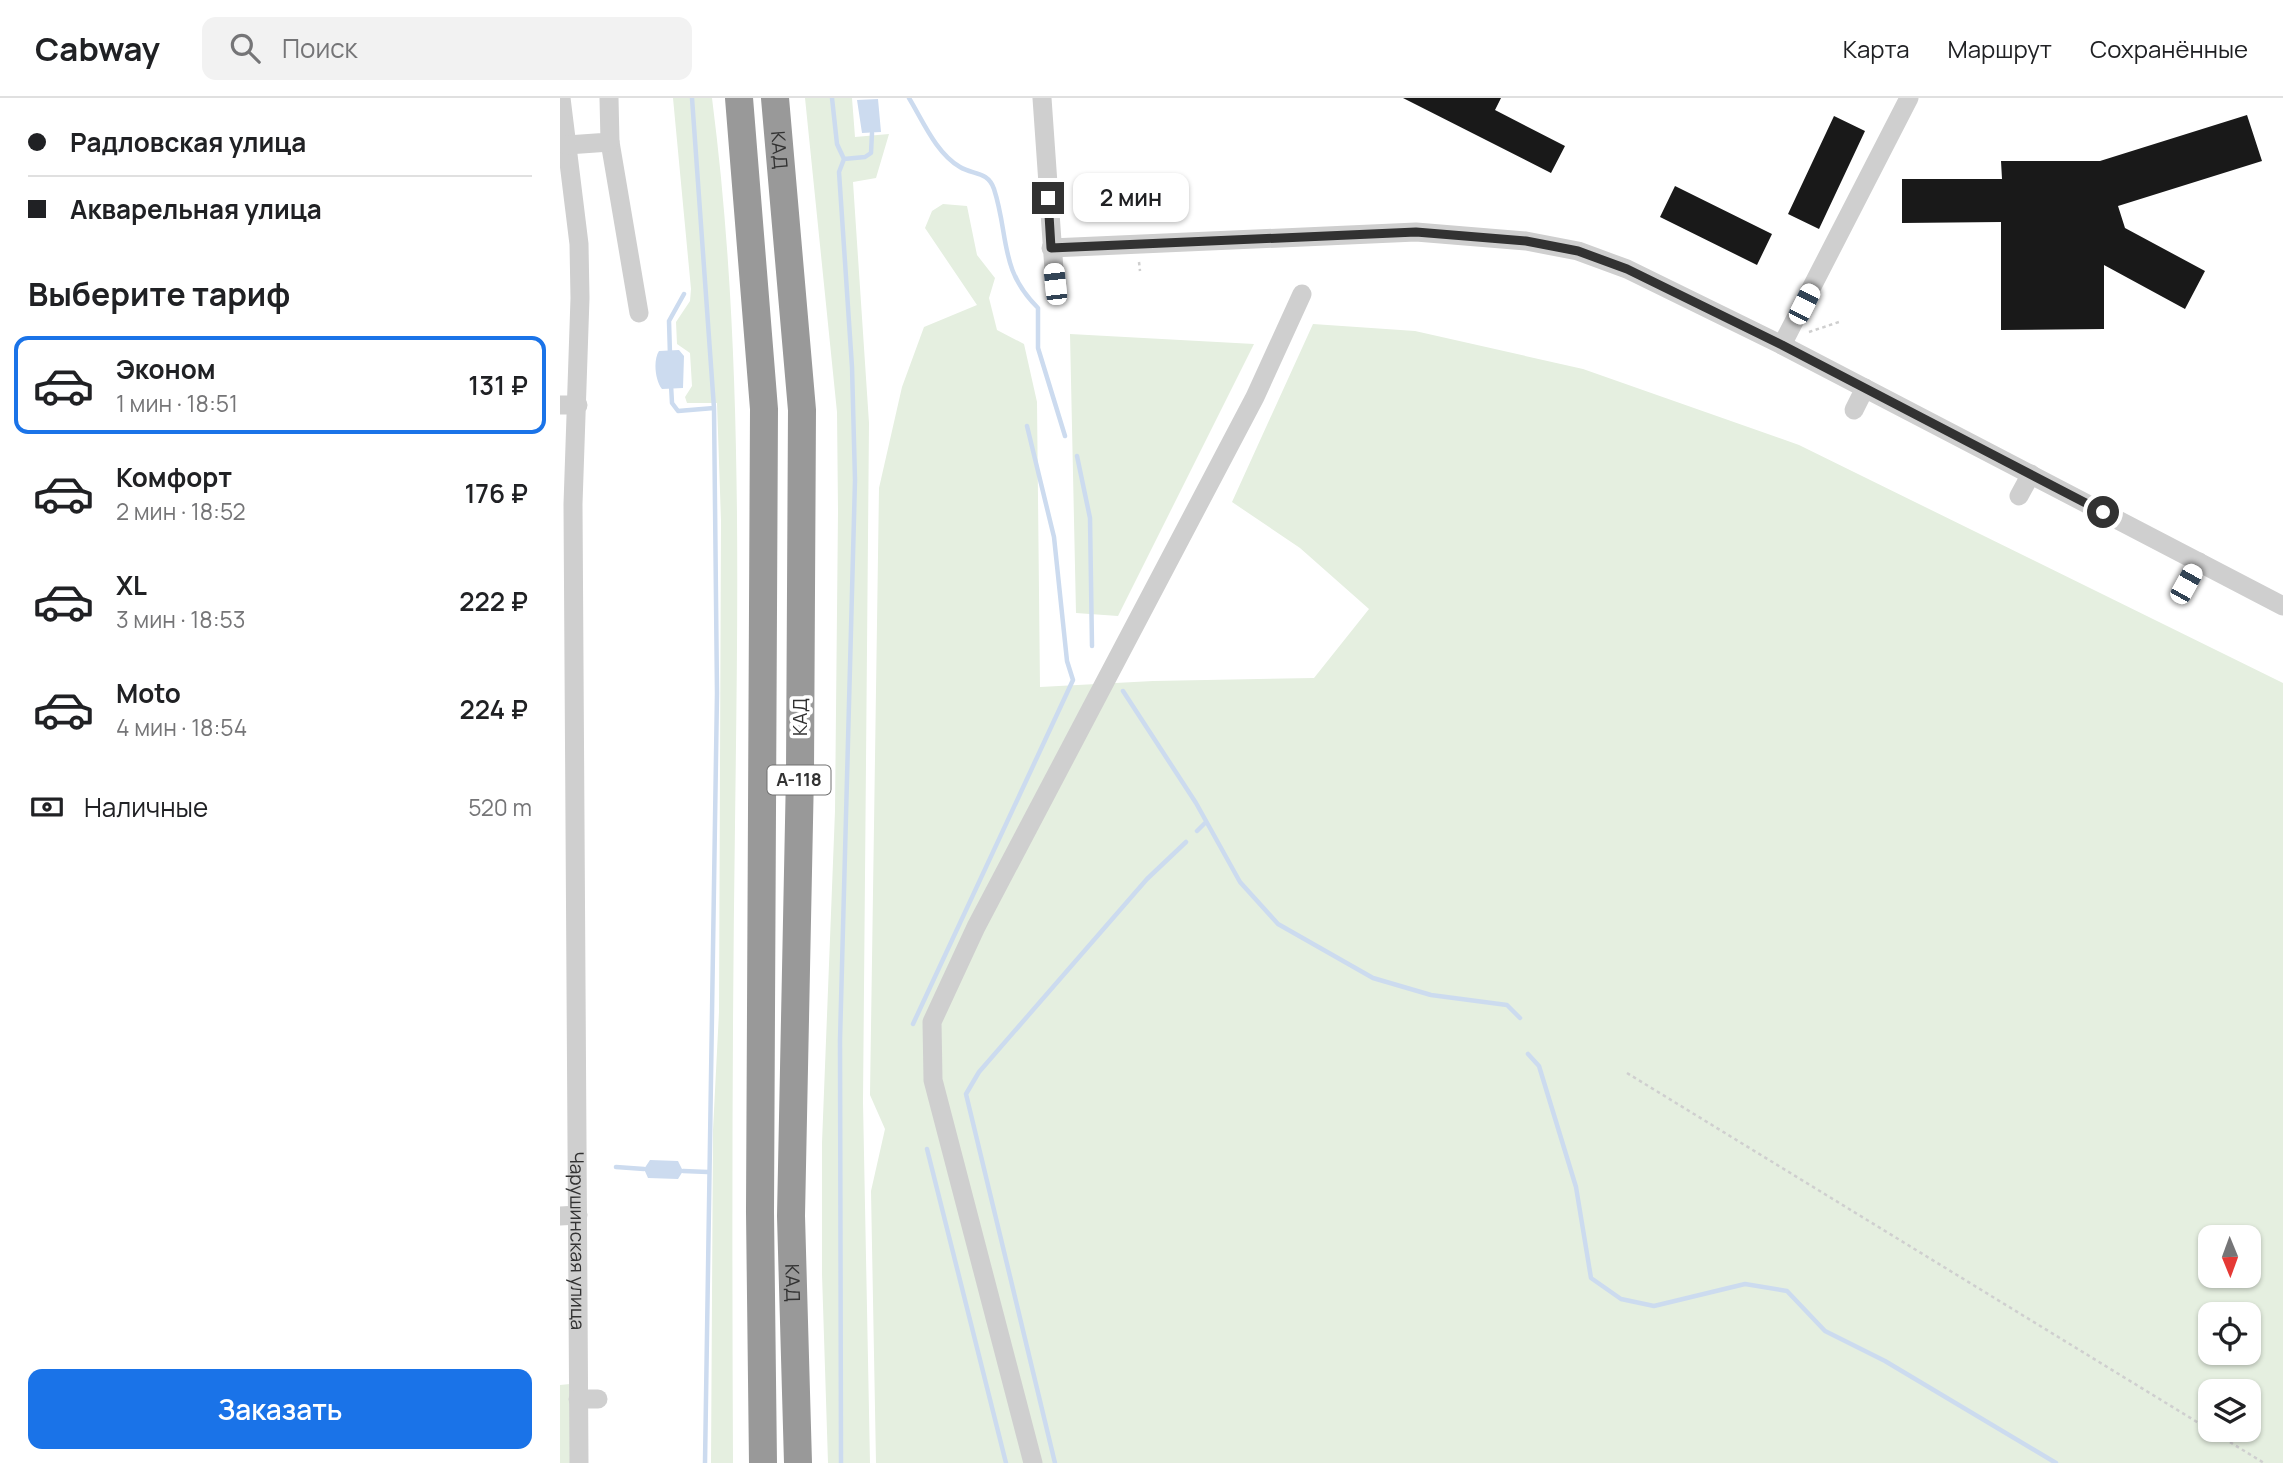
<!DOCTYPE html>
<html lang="ru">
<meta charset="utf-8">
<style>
body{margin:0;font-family:Manrope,sans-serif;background:#f2f2f2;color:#202124;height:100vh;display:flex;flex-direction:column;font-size:26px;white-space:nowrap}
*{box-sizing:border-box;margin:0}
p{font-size:23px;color:#757577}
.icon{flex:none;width:38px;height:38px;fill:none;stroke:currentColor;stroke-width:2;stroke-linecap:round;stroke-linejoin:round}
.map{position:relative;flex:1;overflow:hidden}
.details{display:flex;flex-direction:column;background:#fff;width:560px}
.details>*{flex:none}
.top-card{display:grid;align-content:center;height:154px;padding:0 28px;background:#fff}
.needle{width:46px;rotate:179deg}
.buttons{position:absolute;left:1638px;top:1127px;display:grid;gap:14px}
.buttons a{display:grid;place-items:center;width:63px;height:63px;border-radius:14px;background:#fff;box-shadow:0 2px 5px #0004;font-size:35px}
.end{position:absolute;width:32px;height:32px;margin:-16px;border:9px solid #323232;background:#fff;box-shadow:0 0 0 4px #fff}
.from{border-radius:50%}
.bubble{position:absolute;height:49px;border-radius:14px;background:#fff;box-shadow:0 2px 5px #0004;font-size:23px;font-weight:600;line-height:49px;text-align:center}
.car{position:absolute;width:21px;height:42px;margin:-21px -10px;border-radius:9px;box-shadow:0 0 5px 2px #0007;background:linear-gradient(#fff 24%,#345 0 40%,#fff 0 76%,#345 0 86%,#fff 0)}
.top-card b{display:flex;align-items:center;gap:24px;height:66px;font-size:26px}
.top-card b+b{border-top:2px solid #e0e0e0}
.top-card i{width:18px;height:18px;background:#202124}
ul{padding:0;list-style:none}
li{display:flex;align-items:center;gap:21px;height:98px;margin:0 14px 10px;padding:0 14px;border:4px solid transparent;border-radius:14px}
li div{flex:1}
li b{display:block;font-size:26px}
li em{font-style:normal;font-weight:600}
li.on{border-color:#1a73e8}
li>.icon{width:63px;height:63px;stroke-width:1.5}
h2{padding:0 28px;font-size:32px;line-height:84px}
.pay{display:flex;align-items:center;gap:18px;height:77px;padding:0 28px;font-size:26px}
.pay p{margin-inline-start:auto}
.primary-button{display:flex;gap:14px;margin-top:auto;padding:14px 28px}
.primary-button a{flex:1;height:80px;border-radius:14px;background:#1a73e8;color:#fff;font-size:28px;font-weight:600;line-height:80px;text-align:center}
header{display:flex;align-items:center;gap:42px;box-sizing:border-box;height:98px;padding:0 35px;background:#fff;border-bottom:2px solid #e0e0e0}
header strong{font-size:33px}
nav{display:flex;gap:38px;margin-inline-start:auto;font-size:24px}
.search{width:490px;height:63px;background:#f2f2f2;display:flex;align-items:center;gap:18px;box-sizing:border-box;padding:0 24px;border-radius:14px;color:#757577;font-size:26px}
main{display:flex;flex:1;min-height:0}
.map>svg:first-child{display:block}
.green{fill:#e5efe0;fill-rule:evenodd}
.water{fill:#ccdbef}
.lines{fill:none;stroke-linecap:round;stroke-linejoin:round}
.stream{stroke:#ccdbef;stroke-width:4.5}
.building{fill:#191919}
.path{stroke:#cfcfcf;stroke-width:2.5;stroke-dasharray:3.5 3.5;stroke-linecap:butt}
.minor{stroke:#cfcfcf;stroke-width:19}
.highway{stroke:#999;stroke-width:28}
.route{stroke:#323232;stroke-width:9}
.labels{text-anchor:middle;stroke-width:7;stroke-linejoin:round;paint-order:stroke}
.shield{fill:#fff;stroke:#707070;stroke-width:2}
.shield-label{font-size:18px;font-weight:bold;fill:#323232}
.street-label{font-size:19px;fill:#323232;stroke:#fff}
</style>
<header>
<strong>Cabway</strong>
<div class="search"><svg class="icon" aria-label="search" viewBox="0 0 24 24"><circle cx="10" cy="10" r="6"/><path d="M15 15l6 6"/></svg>Поиск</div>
<nav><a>Карта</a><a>Маршрут</a><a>Сохранённые</a></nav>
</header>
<main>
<section class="details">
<div class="top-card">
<b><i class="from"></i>Радловская улица</b>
<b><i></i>Акварельная улица</b>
</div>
<h2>Выберите тариф</h2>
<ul>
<li class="on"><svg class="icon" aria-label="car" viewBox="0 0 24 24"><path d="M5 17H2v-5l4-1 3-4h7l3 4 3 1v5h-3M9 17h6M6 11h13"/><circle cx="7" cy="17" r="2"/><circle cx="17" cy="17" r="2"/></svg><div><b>Эконом</b><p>1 мин · 18:51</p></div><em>131 ₽</em></li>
<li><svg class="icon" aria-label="car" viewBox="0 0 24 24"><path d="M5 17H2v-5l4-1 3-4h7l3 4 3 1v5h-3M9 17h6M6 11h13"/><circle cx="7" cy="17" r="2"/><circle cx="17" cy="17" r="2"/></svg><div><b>Комфорт</b><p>2 мин · 18:52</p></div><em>176 ₽</em></li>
<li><svg class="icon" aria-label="car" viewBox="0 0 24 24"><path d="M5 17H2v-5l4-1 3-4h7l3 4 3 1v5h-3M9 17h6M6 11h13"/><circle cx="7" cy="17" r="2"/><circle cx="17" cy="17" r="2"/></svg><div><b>XL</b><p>3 мин · 18:53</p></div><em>222 ₽</em></li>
<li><svg class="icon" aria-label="car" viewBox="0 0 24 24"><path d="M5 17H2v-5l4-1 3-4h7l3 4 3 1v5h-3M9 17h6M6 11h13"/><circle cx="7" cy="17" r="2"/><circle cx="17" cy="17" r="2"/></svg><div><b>Moto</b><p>4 мин · 18:54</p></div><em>224 ₽</em></li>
</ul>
<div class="pay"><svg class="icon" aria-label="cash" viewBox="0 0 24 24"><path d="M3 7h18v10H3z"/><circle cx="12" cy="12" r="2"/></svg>Наличные<p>520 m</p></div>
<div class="primary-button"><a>Заказать</a></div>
</section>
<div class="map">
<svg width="1723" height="1365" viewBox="0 0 1723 1365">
<rect width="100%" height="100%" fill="#fff"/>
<path class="green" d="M113 0H152C183 240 178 485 175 727 172 939 172 1152 173 1365H151L153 1032 159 914 161 423 157 305H127L125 299 132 288 130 255 117 246 116 224 130 203 131 191Z
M245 0H292L295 39 329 36 316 80 293 84 309 325 303 1004 310 1365H268L262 1176V1045L275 713 278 413 277 314Z
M383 106 407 108 417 157 435 180 429 200 437 232 464 246 477 304 480 589 593 583 754 580 809 511 740 450 672 404 753 226 855 233 1023 271 1239 347 1723 585V1365H316L311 1093 325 1031 310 997 319 390 342 289 364 229 417 207 365 130 372 113ZM1650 1139H1689V1178H1650ZM1650 1216H1689V1255H1650ZM1650 1293H1689V1332H1650Z
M510 236 694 246 558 518 516 515Z
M10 1286 11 1365H0V1287Z"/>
<path class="water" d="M318 1 321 34 302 35 297 2Z
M119 252 124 258 123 290 102 291C95 282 93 262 99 253Z
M90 1062 118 1063 123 1073 118 1081 88 1080 84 1071Z"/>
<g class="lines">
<path class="stream" d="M132 0 154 310 157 595 145 1365
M272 0 277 46 284 61 279 74 292 269 295 382 280 942 281 1365
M349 0C363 23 376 55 400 69 413 77 428 73 434 91 449 137 439 172 478 210V250L505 338
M284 61 305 59 311 55 312 35
M110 257 109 223 124 196
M111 287 112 305 118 313 154 310
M517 358 530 420 532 548
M563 593 636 705 680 784 718 826 813 880 871 897 947 907 960 920
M637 733 646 724
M353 926 513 582 507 563 494 439 467 328
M968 956 979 968 1016 1089 1031 1180 1061 1201 1094 1208 1185 1186 1227 1193 1265 1233 1325 1263 1496 1365
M367 1051 446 1365
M56 1069 84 1071
M123 1073 148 1074
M495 1365 406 996 419 974 587 781 626 744"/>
</g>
<path class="building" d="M843 0H941L935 12 1005 48 991 75Z
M1687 17 1702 63 1558 108 1565 130 1645 173 1625 211 1544 167V231L1441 232V124L1342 125V81H1442L1441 63H1540Z
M1274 18 1305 33 1259 131 1228 116Z
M1115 88 1212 136 1197 167 1100 119Z"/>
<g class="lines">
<path class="path" d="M579 164 580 173
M1249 234 1279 224
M1067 975 1704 1365"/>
<g class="minor">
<path id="s1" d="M1 0 19 146 20 200 13 406 19 1365"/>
<path d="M482 0 495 186"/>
<path d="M50 44 79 215"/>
<path d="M7 47 50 44 49 0"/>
<path d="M491 150 856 134 966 143 1018 153 1067 171 1222 247 1723 508"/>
<path d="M1222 247 1349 0"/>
<path d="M0 307H18"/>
<path d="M1294 312 1305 290"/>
<path d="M1459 398 1471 376"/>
<path d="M1626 486 1639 464"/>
<path d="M0 1118 18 1117"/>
<path d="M18 1301H38"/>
<path d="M473 1365 373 982 372 924 416 829 695 299 742 196"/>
</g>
<g class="highway">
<path d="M179 0 204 311 200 1114 203 1365"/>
<path id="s2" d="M215 0 242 312 240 675 231 1118 238 1365"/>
</g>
</g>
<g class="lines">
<path class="route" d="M488 100 491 150 856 134 966 143 1018 153 1067 171 1222 247 1543 414"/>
</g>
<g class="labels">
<rect class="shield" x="207.5" y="667.5" width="63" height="29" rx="5"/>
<g class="shield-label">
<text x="239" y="688">А-118</text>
</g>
<g class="street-label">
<text dy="7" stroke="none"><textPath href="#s2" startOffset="52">КАД</textPath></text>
<text transform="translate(240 619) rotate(-90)" y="7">КАД</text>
<text dy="7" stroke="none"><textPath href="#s1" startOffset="1144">Чарушинская улица</textPath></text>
<text dy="7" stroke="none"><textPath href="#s2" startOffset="1186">КАД</textPath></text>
</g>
</g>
</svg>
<div class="buttons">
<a><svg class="needle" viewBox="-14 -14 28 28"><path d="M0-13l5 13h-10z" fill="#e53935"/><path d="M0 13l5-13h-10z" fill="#757577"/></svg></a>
<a><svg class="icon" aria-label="locate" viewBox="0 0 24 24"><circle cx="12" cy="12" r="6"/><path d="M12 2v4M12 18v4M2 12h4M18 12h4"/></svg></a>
<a><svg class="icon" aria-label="layers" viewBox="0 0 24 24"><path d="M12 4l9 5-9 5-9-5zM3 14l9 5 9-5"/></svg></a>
</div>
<i class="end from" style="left:1543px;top:414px"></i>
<i class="end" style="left:488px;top:100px"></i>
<div class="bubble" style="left:513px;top:75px;width:116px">2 мин</div>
<i class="car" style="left:495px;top:186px;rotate:354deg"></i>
<i class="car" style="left:1244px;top:206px;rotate:27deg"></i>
<i class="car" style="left:1626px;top:486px;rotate:29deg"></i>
</div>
</main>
